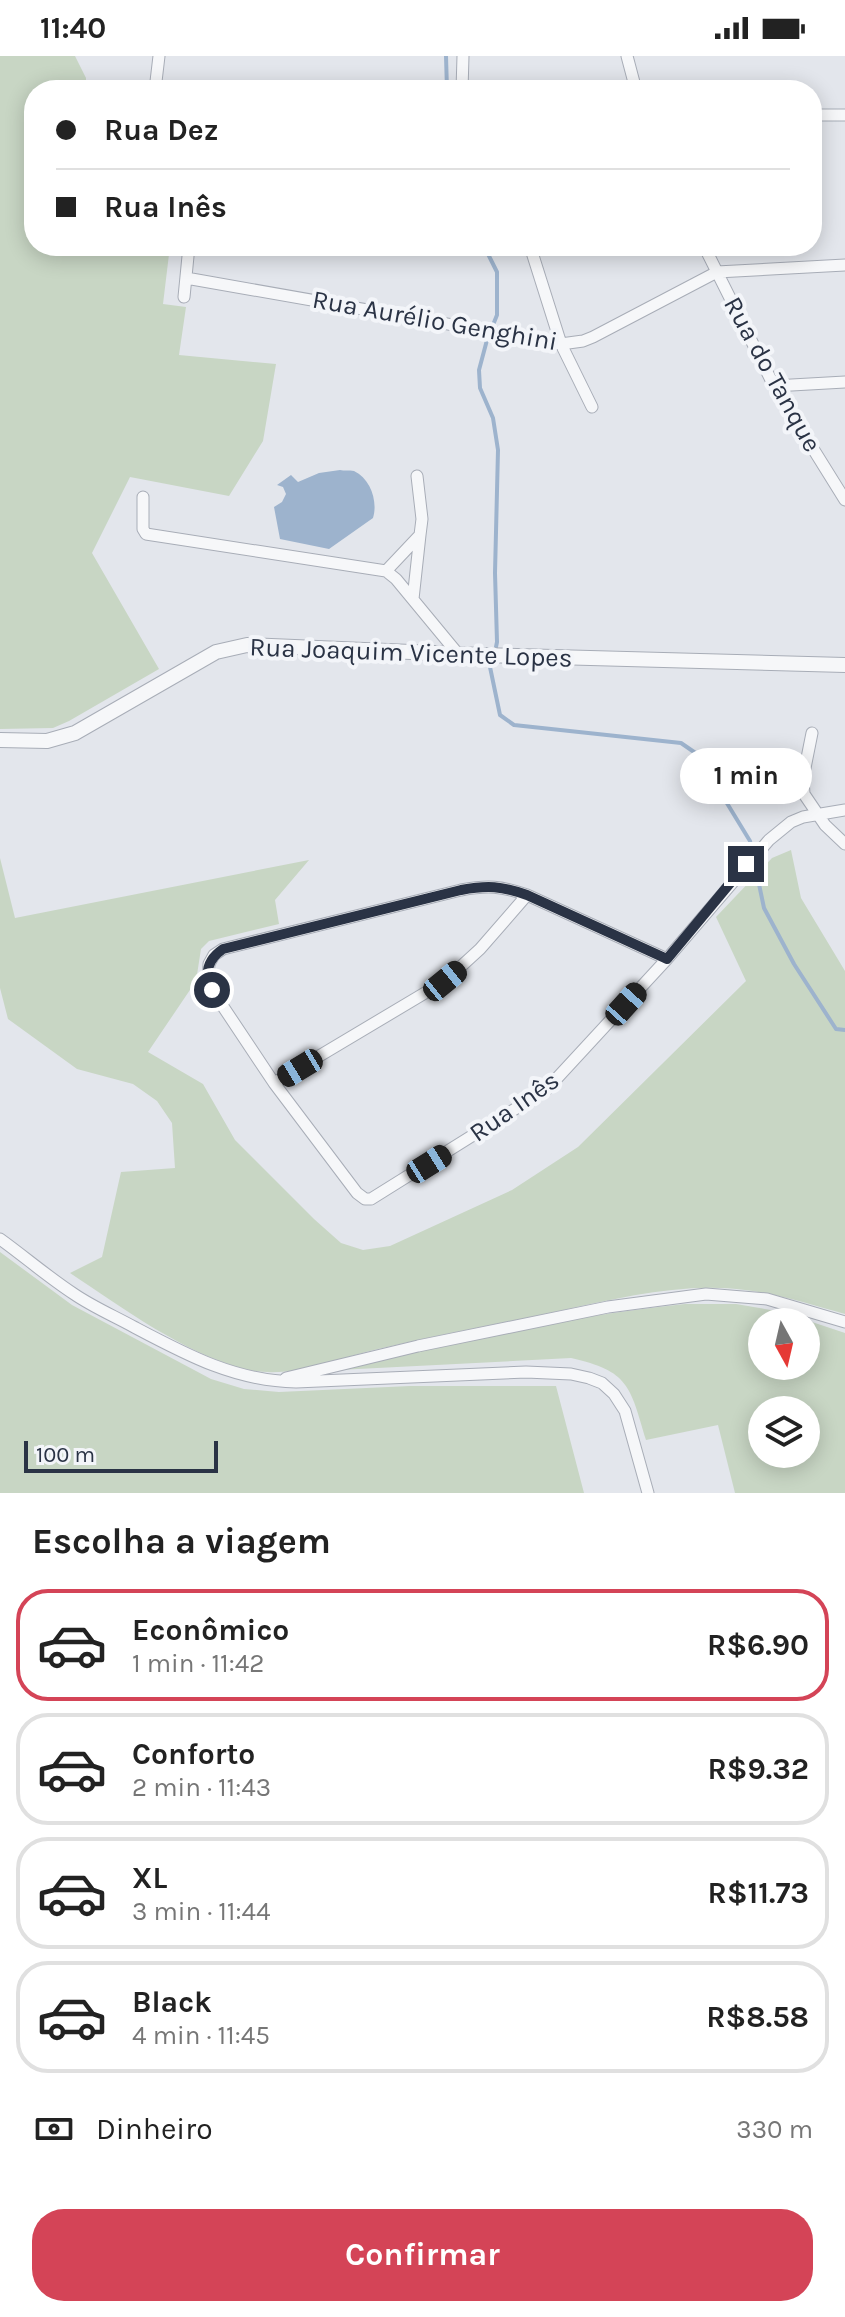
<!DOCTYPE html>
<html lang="pt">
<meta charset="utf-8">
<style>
body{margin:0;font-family:Karla,sans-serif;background:#f2f2f2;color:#222;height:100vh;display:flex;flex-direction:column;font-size:30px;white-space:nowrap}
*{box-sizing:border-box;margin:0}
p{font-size:26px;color:#767676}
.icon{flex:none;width:44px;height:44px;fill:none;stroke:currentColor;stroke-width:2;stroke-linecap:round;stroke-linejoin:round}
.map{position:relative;height:1437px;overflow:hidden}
.panel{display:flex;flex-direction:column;background:#fff;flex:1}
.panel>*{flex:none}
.hud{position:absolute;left:24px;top:24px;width:798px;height:176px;border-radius:32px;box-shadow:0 4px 20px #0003;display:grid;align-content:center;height:176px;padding:0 32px;background:#fff}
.needle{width:52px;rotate:172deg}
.buttons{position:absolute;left:748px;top:1252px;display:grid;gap:16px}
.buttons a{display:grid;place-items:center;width:72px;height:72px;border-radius:50%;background:#fff;box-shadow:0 4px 20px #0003;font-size:40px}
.scale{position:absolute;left:24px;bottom:20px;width:194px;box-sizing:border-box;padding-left:8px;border:4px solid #2a3345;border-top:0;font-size:22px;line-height:28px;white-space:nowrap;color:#2a3345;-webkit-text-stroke:6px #f3f5f9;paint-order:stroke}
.end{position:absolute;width:36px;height:36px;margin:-18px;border:10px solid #2a3345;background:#fff;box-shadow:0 0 0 4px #fff}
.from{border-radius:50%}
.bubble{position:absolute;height:56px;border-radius:28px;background:#fff;box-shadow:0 4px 20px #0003;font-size:26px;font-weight:700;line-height:56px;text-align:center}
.car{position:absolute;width:24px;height:48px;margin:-24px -12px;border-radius:10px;box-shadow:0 0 6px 2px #0007;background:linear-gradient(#222 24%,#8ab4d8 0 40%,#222 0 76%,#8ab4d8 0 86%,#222 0)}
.hud b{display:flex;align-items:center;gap:28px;height:76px;font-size:30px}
.hud b+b{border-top:2px solid #e0e0e0}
.hud i{width:20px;height:20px;background:#222}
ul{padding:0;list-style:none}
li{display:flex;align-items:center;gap:24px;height:112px;margin:0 16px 12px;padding:0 16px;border:4px solid #e0e0e0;border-radius:32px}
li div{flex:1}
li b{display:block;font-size:30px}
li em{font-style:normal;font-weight:700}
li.current{border-color:#d44457}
li>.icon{width:72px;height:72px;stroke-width:1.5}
h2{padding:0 32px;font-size:36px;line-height:96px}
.pay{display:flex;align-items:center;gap:20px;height:88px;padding:0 32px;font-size:30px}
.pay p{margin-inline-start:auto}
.cta{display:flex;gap:16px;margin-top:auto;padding:16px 32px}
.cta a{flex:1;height:92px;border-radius:32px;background:#d44457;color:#fff;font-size:32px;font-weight:700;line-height:92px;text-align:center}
.status{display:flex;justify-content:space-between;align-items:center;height:56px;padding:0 40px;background:#fff;direction:ltr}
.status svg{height:22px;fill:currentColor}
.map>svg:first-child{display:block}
.green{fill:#c8d6c4;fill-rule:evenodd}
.water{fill:#9db3cd}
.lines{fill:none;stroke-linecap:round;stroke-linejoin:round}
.stream{stroke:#9db3cd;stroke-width:4}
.minor-casing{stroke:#a8adb7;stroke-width:13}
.tertiary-casing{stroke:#a8adb7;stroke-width:16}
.minor{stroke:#f6f7f9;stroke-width:11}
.tertiary{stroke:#f6f7f9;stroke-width:14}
.route{stroke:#2a3345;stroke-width:10}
.labels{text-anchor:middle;stroke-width:8;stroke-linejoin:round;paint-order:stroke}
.street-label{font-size:26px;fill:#2a3345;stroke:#f3f5f9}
</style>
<div class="status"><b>11:40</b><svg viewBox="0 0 49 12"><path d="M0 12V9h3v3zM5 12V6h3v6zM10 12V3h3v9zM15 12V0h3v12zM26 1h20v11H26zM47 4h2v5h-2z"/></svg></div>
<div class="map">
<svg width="845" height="1437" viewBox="0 0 845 1437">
<rect width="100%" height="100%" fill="#e3e6ec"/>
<path class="green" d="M0 0H75L86 22V34H34V190H170L163 248 186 251 179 299 276 308 263 385 229 440 130 421 92 497 159 613 69 665 53 672 0 673Z
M791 794 801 842 845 915V1258C812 1249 779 1238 745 1234 683 1226 620 1242 559 1255 502 1267 444 1278 387 1291 341 1300 292 1325 245 1313 183 1297 123 1252 70 1217L102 1201 121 1116 175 1112 172 1067 157 1045 133 1028 77 1013 8 963 0 932V802L15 862 309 804 275 844 279 868 209 885 201 893 196 925 148 996 203 1028 235 1084 314 1163 341 1187 363 1194 390 1190 512 1134 578 1091 746 925 716 861 772 802Z
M0 1196 72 1249 211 1323 244 1333 279 1336 410 1330H556L584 1437H0Z
M685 1248H736L782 1256 845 1277V1437H735L718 1369 646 1384C630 1330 629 1315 571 1302L338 1314C452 1286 568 1260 685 1248ZM762 1266H806V1310H762ZM762 1354H806V1398H762Z"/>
<path class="water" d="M340 414C344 415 349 414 354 415 371 423 378 446 373 462L329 493 280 483 274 451 282 446 286 438 283 431 277 429 291 419 298 426 319 417Z"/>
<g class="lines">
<path class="stream" d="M446 0 447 34
M484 190 497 216V259L487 284 479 314 480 332 493 362 498 394 495 517 497 586 495 596
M492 604 490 611 500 659 514 669 681 687 697 698 750 785 764 852 794 908 836 973 845 974"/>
<defs>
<path id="minor" d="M627 0 636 34
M155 34 159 0
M462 34 463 0
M812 59H845
M530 190 561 288 592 351
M704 190 774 330 845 444
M186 222 561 288 583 285 593 281 717 216 845 209
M184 241 189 190
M774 330 845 326
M143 441V473L146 478 386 515 396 523 458 598
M386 515 420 479 422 463 417 420
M413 543 420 479
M812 677 803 722 804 738 825 769 845 788
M667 903 527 839C501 830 488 829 461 834L223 893 214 899 209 908 208 926 212 934 274 1027 357 1137 365 1143H371L547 1033 667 903 769 784 791 766 803 761 845 754
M274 1027 445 925 480 893 527 839
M0 1183C25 1201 48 1221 74 1238 93 1251 114 1260 134 1271 187 1299 235 1325 296 1326L526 1316 571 1318 589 1322 602 1327 614 1338 625 1355 648 1437
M286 1322 418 1290 608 1251 706 1238 767 1243 845 1266"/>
<path id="tertiary" d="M0 684 47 685 75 677 216 596 247 589 481 599 845 609"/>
</defs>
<use href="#minor" class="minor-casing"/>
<use href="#tertiary" class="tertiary-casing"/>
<use href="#minor" class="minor"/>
<use href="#tertiary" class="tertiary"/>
</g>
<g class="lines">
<path class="route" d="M212 934C204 917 207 904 223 893L461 834C488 829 501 830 527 839L667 903 746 808"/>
</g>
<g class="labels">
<g class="street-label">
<text transform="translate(435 264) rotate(10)" y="9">Rua Aurélio Genghini</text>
<text transform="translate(773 318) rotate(61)" y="9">Rua do Tanque</text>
<text transform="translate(411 596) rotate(2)" y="9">Rua Joaquim Vicente Lopes</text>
<text transform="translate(514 1050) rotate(-35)" y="9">Rua Inês</text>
</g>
</g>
</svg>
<div class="buttons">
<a><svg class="needle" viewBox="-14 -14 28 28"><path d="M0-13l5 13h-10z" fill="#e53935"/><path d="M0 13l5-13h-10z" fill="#767676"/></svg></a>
<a><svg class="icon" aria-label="layers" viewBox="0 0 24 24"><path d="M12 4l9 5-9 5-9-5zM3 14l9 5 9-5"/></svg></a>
</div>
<div class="scale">100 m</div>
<i class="end from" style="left:212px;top:934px"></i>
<i class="end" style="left:746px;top:808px"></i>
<div class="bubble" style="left:680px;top:692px;width:132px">1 min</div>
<i class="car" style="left:445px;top:925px;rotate:51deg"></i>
<i class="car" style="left:626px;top:948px;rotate:42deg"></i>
<i class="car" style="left:300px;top:1012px;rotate:239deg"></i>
<i class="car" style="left:429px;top:1108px;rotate:58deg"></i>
<div class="hud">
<b><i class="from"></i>Rua Dez</b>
<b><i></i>Rua Inês</b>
</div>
</div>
<section class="panel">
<h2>Escolha a viagem</h2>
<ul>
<li class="current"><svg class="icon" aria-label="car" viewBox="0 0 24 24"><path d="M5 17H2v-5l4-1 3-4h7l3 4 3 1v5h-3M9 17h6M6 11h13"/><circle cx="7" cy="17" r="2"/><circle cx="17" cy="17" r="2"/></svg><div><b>Econômico</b><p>1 min · 11:42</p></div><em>R$6.90</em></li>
<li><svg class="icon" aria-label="car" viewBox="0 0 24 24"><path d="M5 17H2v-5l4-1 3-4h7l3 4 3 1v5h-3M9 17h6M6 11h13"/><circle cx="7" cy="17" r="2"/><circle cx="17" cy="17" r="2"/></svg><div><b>Conforto</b><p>2 min · 11:43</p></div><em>R$9.32</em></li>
<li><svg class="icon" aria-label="car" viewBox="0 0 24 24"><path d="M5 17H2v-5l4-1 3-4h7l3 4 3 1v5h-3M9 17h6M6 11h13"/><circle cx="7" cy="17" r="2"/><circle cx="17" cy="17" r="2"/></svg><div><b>XL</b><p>3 min · 11:44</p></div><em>R$11.73</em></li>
<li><svg class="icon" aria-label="car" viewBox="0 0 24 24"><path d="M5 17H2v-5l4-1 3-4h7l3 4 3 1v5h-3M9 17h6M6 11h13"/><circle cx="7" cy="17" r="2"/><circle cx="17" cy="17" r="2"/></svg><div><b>Black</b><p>4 min · 11:45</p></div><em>R$8.58</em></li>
</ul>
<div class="pay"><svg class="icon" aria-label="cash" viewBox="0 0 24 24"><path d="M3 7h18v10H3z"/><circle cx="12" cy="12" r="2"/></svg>Dinheiro<p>330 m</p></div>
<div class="cta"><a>Confirmar</a></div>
</section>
